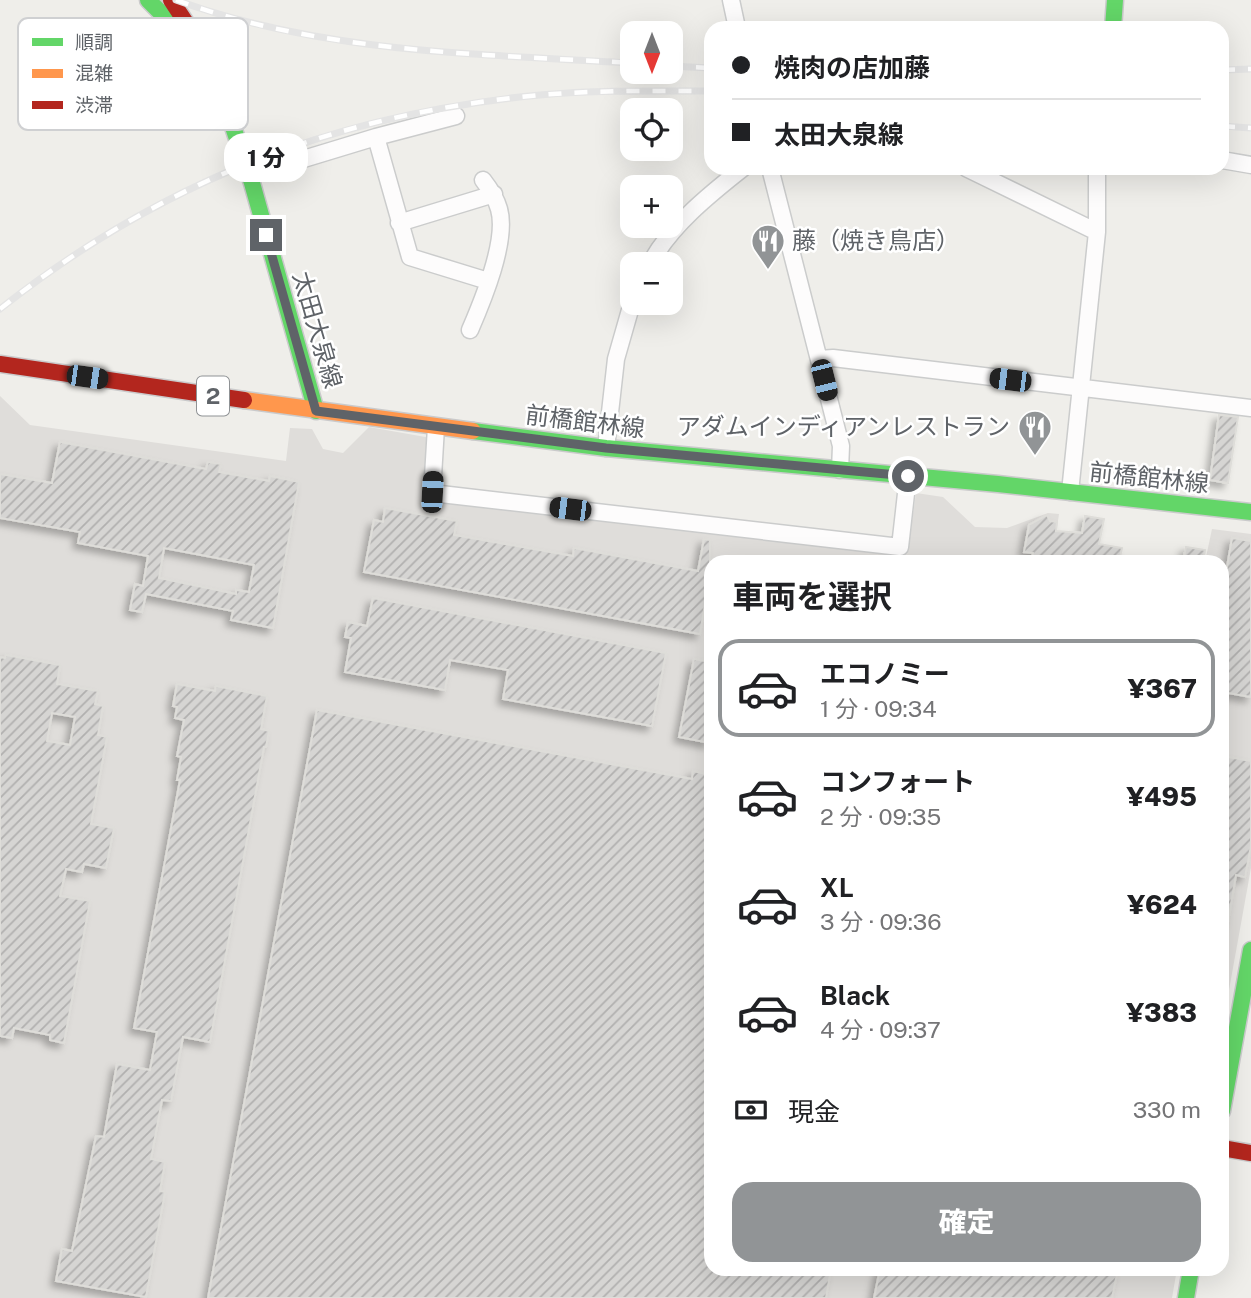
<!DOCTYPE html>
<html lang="ja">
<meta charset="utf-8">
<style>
body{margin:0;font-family:"Public Sans","Noto Sans JP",sans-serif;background:#f6f6f6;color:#202124;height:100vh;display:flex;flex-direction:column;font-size:26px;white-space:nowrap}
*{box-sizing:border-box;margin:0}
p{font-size:23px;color:#757577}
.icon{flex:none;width:38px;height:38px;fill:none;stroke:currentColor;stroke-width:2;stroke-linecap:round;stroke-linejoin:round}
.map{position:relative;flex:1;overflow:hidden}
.drawer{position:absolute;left:704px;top:555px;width:525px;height:721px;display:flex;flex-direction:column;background:#fff;border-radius:21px;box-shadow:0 7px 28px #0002}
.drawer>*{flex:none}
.top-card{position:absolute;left:704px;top:21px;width:525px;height:154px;border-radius:21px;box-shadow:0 7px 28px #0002;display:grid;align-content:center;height:154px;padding:0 28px;background:#fff}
.needle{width:46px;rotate:180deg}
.controls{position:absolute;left:620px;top:21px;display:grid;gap:14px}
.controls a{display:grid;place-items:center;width:63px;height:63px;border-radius:14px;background:#fff;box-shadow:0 7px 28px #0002;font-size:35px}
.end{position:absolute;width:32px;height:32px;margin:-16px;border:9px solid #5f6368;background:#fff;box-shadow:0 0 0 4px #fff}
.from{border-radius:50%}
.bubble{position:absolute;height:49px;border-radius:21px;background:#fff;box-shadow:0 7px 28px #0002;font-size:23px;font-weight:800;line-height:49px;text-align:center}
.car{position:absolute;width:21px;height:42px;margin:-21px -10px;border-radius:9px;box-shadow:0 0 5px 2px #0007;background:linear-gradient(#222 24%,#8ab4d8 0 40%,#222 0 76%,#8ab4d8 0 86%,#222 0)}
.top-card b{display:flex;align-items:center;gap:24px;height:66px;font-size:26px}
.top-card b+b{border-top:2px solid #e0e0e0}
.top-card i{width:18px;height:18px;background:#202124}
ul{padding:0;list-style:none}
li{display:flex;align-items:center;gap:21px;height:98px;margin:0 14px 10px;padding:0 14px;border:4px solid transparent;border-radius:21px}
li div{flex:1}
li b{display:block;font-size:26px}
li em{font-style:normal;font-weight:800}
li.on{border-color:#919496}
li>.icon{width:63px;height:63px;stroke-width:1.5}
h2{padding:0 28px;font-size:32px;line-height:84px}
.pay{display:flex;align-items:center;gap:18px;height:77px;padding:0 28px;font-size:26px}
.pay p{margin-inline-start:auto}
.button{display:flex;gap:14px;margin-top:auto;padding:14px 28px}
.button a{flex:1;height:80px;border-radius:21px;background:#919496;color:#fff;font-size:28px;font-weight:800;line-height:80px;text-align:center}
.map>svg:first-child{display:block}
.industrial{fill:#dfddda}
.building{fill:url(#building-hatch);stroke:#deddd9;stroke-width:2;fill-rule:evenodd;filter:url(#shadow)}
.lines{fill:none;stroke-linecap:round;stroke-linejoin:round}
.street-casing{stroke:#cbcccc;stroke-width:19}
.fast-casing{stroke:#cacacb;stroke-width:19}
.slow-casing{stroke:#cacacb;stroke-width:19}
.jam-casing{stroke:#cacacb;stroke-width:19}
.street{stroke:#fdfcfc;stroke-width:16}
.fast{stroke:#63d668;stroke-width:16}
.slow{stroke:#ff974d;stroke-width:16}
.jam{stroke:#b3261e;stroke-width:16}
.rail-casing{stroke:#e4e4e4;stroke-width:7}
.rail{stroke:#fff;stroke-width:4.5;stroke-dasharray:13;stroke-linecap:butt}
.route{stroke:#5f6368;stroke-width:9}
.labels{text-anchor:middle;stroke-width:5;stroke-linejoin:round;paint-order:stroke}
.shield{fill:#fff;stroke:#8f9295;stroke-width:2}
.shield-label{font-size:23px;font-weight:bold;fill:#5f6368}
.poi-label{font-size:24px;fill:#5f6368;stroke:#fff;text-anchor:start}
.street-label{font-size:24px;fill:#5f6368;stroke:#fff}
.key{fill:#fff;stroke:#cfd0d2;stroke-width:2}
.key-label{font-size:19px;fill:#5f6368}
</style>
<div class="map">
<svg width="1251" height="1298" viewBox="0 0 1251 1298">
<defs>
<pattern id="building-hatch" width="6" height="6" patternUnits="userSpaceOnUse" patternTransform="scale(1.75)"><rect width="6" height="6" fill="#d6d5d3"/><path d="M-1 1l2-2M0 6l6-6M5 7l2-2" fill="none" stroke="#b1b0af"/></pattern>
<filter id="shadow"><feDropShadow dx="-5" dy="5" stdDeviation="3.5" flood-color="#0004"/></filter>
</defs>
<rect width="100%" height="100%" fill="#efeeea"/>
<path class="industrial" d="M0 396 30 425 286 461 290 428 312 429 323 449 343 453 369 427 431 438 427 497 908 551 916 493 943 497 975 527 1007 528 1048 513 1059 514 1052 562H710V1269H1177L1172 1298H0Z
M1212 529 1251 534V868L1222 1029V562H1205Z"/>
<path class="building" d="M1219 415 1238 417 1228 483 1210 480Z
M60 442 206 469 208 462 221 464 219 472 269 481 270 476 299 482 273 628 231 620 233 611 146 594 142 612 130 610 135 584 143 586 148 556 78 543 80 532 0 518V474L52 483ZM164 548 254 565 249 592 236 590V594L159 578Z
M385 508 457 521 454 535 573 556 574 548 698 571 704 539 710 540V599L706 598 700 634 364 572 374 520 383 522Z
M1047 515 1050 521 1057 522 1056 531 1082 533 1085 516 1104 519 1099 544 1122 548 1119 562H1031L1033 553 1024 552 1029 525Z
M1232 538 1251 541V697L1222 692V566L1227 567Z
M1186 547 1205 550 1203 562H1183Z
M373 598 666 653 652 726 503 699 508 670 450 660 445 690 345 672 351 638 345 637 348 622 367 626Z
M6 655 60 665 57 684 98 691 95 704 103 706 98 735 107 737 91 824 114 828 106 868 84 864 82 872 66 869 60 896 90 901 64 1043 50 1040V1035L14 1028 12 1038 0 1036V657L5 658ZM52 713 75 717 70 745 47 741Z
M694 659 710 662V743L679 737Z
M177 684 215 691 216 686 267 696 261 729 269 731 266 747H264L210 1042 183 1037 171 1101 162 1100 151 1159 165 1162 160 1191 165 1192 146 1297 56 1281 62 1249 72 1251 96 1136 104 1137 117 1064 150 1070 157 1032 134 1028 180 780H177L181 757 177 756 184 720 175 718 177 707 173 706Z
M317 710 692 779 693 771 710 775V1269H831L826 1298H208Z
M1222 756 1251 761V846L1245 877 1236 875 1228 922 1222 921Z
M880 1269H1118L1112 1298H874Z"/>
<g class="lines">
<defs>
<path id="street" d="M731 0 737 28
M376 137 410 257 488 281
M1222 160 1251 165
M770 168 841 446 840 470
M966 168 1097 232 1070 492
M1097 168V232
M264 171 376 137 456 116
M399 223 494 194
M650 264C670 226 710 194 743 168
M470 330C483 300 508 240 499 209 496 198 490 189 483 180
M819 359 833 358 1251 408
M436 427 432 493 900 547 908 476
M606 448 616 359 632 303"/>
<path id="fast" d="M148 0 162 14 205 78 233 127 252 183 316 411
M1113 28 1115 0
M473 431 606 448 998 484 1251 512
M1222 1111 1251 950
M1186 1298 1191 1269"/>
<path id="slow" d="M244 400 473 431"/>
<path id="jam" d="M171 0 214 65
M0 364 244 400
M1222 1148 1251 1153"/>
</defs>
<use href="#street" class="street-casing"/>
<use href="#fast" class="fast-casing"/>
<use href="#slow" class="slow-casing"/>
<use href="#jam" class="jam-casing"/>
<use href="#street" class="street"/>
<use href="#fast" class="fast"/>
<use href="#slow" class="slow"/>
<use href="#jam" class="jam"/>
<defs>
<path id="rail" d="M176 0C321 53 479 54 632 63
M670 66 710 68
M1222 70 1251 69
M1222 126 1251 128
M0 309C162 181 335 114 540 95 597 90 654 91 710 91"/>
</defs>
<use href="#rail" class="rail-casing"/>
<use href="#rail" class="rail"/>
</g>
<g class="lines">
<path class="route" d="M266 235 316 411 606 448 908 476"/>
</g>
<defs>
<symbol id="restaurant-pin" viewBox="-11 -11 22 30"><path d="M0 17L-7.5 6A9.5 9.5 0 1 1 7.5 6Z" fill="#919496" stroke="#fff"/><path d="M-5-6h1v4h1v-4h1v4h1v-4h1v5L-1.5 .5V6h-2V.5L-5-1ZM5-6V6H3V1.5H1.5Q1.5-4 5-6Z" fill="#fff"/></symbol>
</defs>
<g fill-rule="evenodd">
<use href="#restaurant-pin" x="749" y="222" width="38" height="52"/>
<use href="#restaurant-pin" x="1016" y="408" width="38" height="52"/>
</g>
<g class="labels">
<rect class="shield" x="197" y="376.5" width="32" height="39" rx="5"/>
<g class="shield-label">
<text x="213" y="404">2</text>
</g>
<g class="poi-label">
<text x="792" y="249">藤（焼き鳥店）</text>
<text x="1010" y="435" text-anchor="end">アダムインディアンレストラン</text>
</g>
<g class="street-label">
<text transform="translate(317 330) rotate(74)" y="8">太田大泉線</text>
<text transform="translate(585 422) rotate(7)" y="8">前橋館林線</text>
<text transform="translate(1149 478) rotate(6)" y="8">前橋館林線</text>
</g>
</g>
<rect x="18" y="18" width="230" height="112" rx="10" class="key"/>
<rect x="32" y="38" width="31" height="8" fill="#63d668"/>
<rect x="32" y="69" width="31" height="9" fill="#ff974d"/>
<rect x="32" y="101" width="31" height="8" fill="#b3261e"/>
<g class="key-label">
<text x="75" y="49">順調</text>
<text x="75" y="80">混雑</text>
<text x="75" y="112">渋滞</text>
</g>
</svg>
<div class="controls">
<a><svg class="needle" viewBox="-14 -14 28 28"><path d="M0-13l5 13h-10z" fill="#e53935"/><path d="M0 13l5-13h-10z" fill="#757577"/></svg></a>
<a><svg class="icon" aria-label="locate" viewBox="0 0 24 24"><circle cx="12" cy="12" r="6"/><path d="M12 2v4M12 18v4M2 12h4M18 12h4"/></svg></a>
<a>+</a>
<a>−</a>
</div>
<i class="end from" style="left:908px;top:476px"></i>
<i class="end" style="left:266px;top:235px"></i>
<div class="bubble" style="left:224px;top:133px;width:84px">1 分</div>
<i class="car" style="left:87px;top:377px;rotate:98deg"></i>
<i class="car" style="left:824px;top:380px;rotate:166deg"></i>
<i class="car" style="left:1010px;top:380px;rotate:277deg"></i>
<i class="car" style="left:432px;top:492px;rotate:3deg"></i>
<i class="car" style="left:570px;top:509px;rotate:277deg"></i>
<div class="top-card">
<b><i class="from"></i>焼肉の店加藤</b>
<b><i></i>太田大泉線</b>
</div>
<section class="drawer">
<h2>車両を選択</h2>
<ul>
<li class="on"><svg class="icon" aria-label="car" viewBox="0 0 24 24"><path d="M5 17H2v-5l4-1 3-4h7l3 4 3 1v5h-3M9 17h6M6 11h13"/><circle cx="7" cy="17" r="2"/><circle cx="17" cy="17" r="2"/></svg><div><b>エコノミー</b><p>1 分 · 09:34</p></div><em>¥367</em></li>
<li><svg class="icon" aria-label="car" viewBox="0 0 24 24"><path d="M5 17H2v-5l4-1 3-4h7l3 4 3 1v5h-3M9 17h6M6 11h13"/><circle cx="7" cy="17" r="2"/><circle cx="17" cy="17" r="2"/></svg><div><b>コンフォート</b><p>2 分 · 09:35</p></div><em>¥495</em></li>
<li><svg class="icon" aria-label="car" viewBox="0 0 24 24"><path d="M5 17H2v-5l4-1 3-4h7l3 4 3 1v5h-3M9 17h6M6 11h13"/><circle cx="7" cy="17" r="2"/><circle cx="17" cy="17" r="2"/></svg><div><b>XL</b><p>3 分 · 09:36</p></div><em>¥624</em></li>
<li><svg class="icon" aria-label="car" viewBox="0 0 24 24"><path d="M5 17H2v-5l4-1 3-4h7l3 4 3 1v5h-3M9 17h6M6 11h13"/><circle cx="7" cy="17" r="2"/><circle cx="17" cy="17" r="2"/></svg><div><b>Black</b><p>4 分 · 09:37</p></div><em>¥383</em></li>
</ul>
<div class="pay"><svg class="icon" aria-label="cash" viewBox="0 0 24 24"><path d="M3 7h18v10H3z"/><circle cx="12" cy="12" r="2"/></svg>現金<p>330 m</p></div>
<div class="button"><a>確定</a></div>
</section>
</div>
